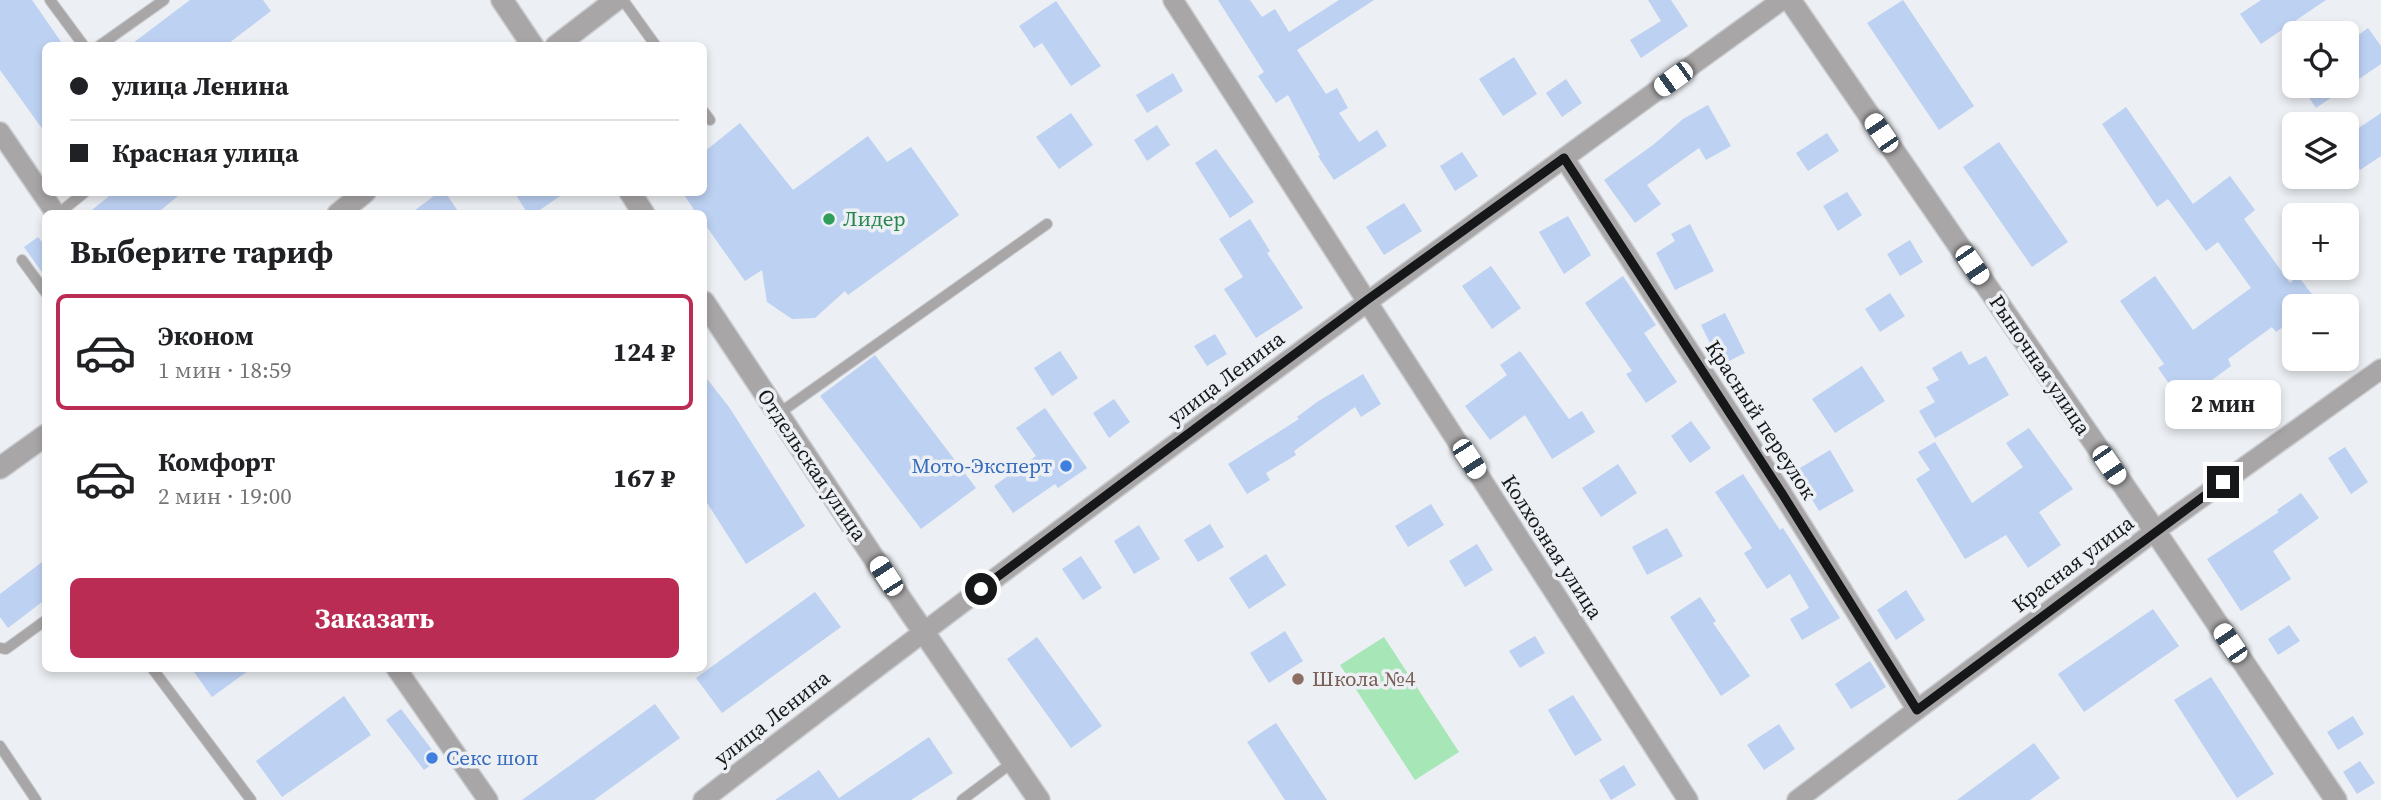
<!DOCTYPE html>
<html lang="ru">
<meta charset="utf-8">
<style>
body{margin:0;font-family:"Source Serif 4",serif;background:#f6f6f6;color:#202124;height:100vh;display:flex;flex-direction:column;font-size:26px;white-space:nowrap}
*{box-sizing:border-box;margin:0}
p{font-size:23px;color:#757577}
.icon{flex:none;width:38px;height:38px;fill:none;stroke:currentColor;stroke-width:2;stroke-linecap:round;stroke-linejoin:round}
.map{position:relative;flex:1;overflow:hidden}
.drawer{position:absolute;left:42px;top:210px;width:665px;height:462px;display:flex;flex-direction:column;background:#fff;border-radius:10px;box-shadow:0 4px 10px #0003}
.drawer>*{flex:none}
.banner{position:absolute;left:42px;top:42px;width:665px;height:154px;border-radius:10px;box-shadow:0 4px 10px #0003;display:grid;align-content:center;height:154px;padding:0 28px;background:#fff}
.tools{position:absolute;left:2282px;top:21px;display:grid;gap:14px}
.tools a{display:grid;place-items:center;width:77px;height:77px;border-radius:10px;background:#fff;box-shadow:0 4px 10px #0003;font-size:35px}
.end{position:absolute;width:32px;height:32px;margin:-16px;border:9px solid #161719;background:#fff;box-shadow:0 0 0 4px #fff}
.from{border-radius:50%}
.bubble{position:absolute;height:49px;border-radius:10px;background:#fff;box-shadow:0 4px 10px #0003;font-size:23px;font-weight:700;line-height:49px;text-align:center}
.car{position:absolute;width:21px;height:42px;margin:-21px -10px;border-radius:9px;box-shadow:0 0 5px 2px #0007;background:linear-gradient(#fff 24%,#345 0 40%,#fff 0 76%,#345 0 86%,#fff 0)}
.banner b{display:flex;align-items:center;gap:24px;height:66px;font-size:26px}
.banner b+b{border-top:2px solid #e0e0e0}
.banner i{width:18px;height:18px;background:#202124}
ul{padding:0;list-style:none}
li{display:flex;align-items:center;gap:21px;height:116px;margin:0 14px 10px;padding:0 14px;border:4px solid transparent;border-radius:10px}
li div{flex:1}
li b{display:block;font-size:26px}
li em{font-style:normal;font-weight:700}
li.on{border-color:#bb2c54}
li>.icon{width:63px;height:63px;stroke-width:1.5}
h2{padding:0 28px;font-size:32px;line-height:84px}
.action{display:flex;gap:14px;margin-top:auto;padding:14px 28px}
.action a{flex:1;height:80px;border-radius:10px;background:#bb2c54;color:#fff;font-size:28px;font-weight:700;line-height:80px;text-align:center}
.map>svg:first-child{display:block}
.green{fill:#a6e6b7}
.building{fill:#bdd1f2}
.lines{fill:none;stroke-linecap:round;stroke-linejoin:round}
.service-casing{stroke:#caccd0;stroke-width:12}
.minor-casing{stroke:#caccd0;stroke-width:22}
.tertiary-casing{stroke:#caccd0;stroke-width:24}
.service{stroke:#a8a6a6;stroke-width:10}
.minor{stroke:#a8a6a6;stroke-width:19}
.tertiary{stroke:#a8a6a6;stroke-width:21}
.route{stroke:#161719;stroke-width:9}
.leisure-dot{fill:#2e9e5b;stroke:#eceff3;stroke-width:2.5}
.shop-dot{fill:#3f7fe0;stroke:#eceff3;stroke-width:2.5}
.education-dot{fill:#8d6e63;stroke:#eceff3;stroke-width:2.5}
.labels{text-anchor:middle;stroke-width:7;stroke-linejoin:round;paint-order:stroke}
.leisure-label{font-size:21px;fill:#27864d;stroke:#eceff3;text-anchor:start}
.street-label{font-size:21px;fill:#161719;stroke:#eceff3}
.shop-label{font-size:21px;fill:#366cbe;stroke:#eceff3;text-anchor:end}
.education-label{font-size:21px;fill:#785e54;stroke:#eceff3;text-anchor:start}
</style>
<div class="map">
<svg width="2381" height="800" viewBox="0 0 2381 800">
<rect width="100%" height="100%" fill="#eceff3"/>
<path class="green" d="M1384 637 1459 752 1415 780 1340 665Z"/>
<path class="building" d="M0 0H32L64 46H46V134L0 70Z
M190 0H263L271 11 225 46H129Z
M1218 0H1250L1262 17 1275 9 1289 32 1339 0H1374L1297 50 1326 94 1337 88 1348 108 1339 113 1359 142 1377 130 1387 146 1334 180 1318 156 1320 155 1288 95 1276 103 1258 76 1264 72Z
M1648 0H1671L1688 26 1641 58 1630 40 1661 21Z
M1903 0 1974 106 1939 130 1867 23Z
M2261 0H2326L2261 44 2240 14Z
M1056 1 1101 66 1071 86 1042 43 1034 48 1019 26Z
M2368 28 2381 46V64L2316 108 2301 86H2347V43Z
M1514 57 1537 94 1503 116 1479 79Z
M1173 73 1183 91 1147 113 1136 95Z
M1566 79 1582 103 1562 117 1546 93Z
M1708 105 1731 146 1706 160 1699 148 1647 185 1661 204 1635 223 1604 180 1653 145 1683 119Z
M2126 107 2193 204 2230 176 2255 210 2244 219 2290 283 2298 276 2321 306H2294V319L2276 332 2272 327 2228 359 2231 366 2182 402 2158 368 2164 364 2120 301 2155 276 2193 330 2251 288 2218 242 2206 251 2168 199 2157 207 2102 124Z
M1071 113 1093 145 1059 169 1036 137Z
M2381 113V156L2360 170 2347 149V136Z
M740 123 793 190 868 136 887 162 911 147 959 215 848 295 845 291 815 318 792 319 767 302 762 270 745 281 704 223V214H697L682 192H704V152Z
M1157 125 1170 145 1147 161 1134 140Z
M1827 133 1839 151 1808 171 1796 153Z
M1999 142 2068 242 2032 267 1963 167Z
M1216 149 1254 202 1230 218 1195 163Z
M1462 152 1478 176 1455 191 1440 166Z
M114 192H183L156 214H87Z
M439 192H445L460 214H410Z
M514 192H566L534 214H528Z
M1847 192 1862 215 1838 231 1823 206Z
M1404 203 1422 231 1384 255 1366 227Z
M1568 216 1591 255 1564 274 1539 232Z
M1250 219 1270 251 1267 253 1303 308 1256 338 1224 289 1243 277 1219 239Z
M1690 224 1714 271 1675 290 1656 253 1675 241 1671 234Z
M38 237 46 247V278L24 247Z
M1910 240 1923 262 1900 276 1887 254Z
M1491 266 1521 308 1492 329 1462 286Z
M1623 276 1656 325 1644 333 1677 382 1646 403 1626 374 1632 371 1585 303Z
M1890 293 1905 316 1880 332 1865 309Z
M1725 313 1745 353 1721 365 1701 325Z
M1215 334 1227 354 1207 366 1194 346Z
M1060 351 1078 378 1052 396 1034 368Z
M1520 351 1569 419 1582 411 1595 432 1552 459 1525 415 1490 440 1465 406 1507 375 1500 365Z
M1961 351 1969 365 1986 356 2009 395 1935 438 1919 411 1935 402 1926 387 1939 380 1932 368Z
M875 355 976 488 921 529 820 396Z
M1862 366 1885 401 1835 433 1812 399Z
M1363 374 1381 404 1361 417 1355 407 1294 451 1296 455 1266 473 1270 480 1247 494 1228 464 1299 419 1297 417 1317 402Z
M704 375 729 407 805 526 746 564 704 498Z
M1114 399 1130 422 1109 438 1093 413Z
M1045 408 1087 468 1058 488 1055 484 1013 513 994 486 1036 456 1016 428Z
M1691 421 1711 448 1690 463 1671 436Z
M2029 428 2073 489 2039 512 2061 545 2028 568 2006 535 1965 559 1916 479 1930 470 1918 452 1935 442 1972 503 2023 467 2006 443Z
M2345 447 2368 482 2351 494 2328 458Z
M1830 450 1854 491 1819 511 1795 471Z
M1618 464 1637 493 1601 517 1582 488Z
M1743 474 1780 530 1783 528 1840 618 1802 640 1790 619 1809 608 1790 574 1767 589 1744 553 1752 548 1715 492Z
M2301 493 2319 518 2273 551 2291 579 2241 611 2207 559 2279 512 2277 510Z
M1431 504 1444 525 1408 547 1395 526Z
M1210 524 1224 547 1198 562 1184 540Z
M1139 525 1160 559 1134 574 1114 541Z
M1667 528 1683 556 1647 575 1632 547Z
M1477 544 1493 570 1465 587 1449 561Z
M1266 554 1286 585 1249 609 1229 578Z
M1081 556 1102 588 1083 600 1062 569Z
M46 559V599L8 628 0 617V594Z
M1906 590 1925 620 1896 640 1877 610Z
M815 592 841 627 722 713 696 678Z
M1700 597 1716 621 1713 623 1750 676 1721 696 1670 617Z
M2153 609 2179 646 2084 712 2058 674Z
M2289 625 2300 641 2278 655 2268 639Z
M1285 631 1303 661 1269 683 1250 653Z
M1535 636 1545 653 1520 668 1509 651Z
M1037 637 1102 726 1071 748 1007 659Z
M1870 661 1886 687 1851 709 1835 684Z
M191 668H252L212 697Z
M2211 677 2274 774 2237 798 2174 700Z
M1573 695 1602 740 1575 756 1548 710Z
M344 696 371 735 282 797 256 761Z
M655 704 680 738 594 800H522Z
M401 709 439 759 424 770 386 720Z
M2353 716 2364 734 2338 750 2327 732Z
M1276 723 1327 800H1285L1247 742Z
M1779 724 1795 749 1764 770 1747 745Z
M929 737 953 773 911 800H775L819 770 839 798Z
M2034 743 2060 778 2030 800H1957Z
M2360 761 2375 783 2357 794 2343 772Z
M1624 765 1636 785 1611 800 1599 780Z"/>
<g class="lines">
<defs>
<path id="service" d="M50 0 84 46
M623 0 656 46
M99 46 164 0
M704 112 710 120
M58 214 85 192
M22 260 46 293
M778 414 1047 224
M0 648 6 649 46 620
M152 668 251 800
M0 746 36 800
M962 800 1013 762"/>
<path id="minor" d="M1173 0 1688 800
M0 132 56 214
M1564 158 1783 495 1917 710
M396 668 488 800
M703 800C1059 527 1419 262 1782 0
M1797 800 2155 531 2381 369"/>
<path id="tertiary" d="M502 0 533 46
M1790 0 2155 531 2336 800
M556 46 616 0
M630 192 644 214
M338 214 365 192
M704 302 901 599 1039 800
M0 468 46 435"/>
</defs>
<use href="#service" class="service-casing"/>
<use href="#minor" class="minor-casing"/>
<use href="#tertiary" class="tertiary-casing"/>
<use href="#service" class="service"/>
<use href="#minor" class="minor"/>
<use href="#tertiary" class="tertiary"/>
</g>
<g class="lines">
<path class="route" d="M981 589 1367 300 1564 158 1783 495 1917 710 2223 482"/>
</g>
<circle class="leisure-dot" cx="829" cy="219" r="7"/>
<g class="shop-dot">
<circle cx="1066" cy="466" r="7"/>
<circle cx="432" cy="758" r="7"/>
</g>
<circle class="education-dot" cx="1298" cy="679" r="7"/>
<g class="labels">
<g class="leisure-label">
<text x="843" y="226">Лидер</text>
</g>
<g class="street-label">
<text transform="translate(2040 365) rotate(56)" y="7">Рыночная улица</text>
<text transform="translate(1226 378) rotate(-37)" y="7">улица Ленина</text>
<text transform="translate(1761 420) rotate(57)" y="7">Красный переулок</text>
<text transform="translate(812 465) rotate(56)" y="7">Отдельская улица</text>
<text transform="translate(1552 547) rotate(57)" y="7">Колхозная улица</text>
<text transform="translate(2073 564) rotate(-37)" y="7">Красная улица</text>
<text transform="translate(772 718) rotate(-38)" y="7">улица Ленина</text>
</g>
<g class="shop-label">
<text x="1052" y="473">Мото-Эксперт</text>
<text x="446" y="765" text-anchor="start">Секс шоп</text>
</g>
<g class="education-label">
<text x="1312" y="686">Школа №4</text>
</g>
</g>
</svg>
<div class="tools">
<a><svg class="icon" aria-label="locate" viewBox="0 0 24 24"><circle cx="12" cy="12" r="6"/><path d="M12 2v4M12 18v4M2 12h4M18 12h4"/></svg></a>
<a><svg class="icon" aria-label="layers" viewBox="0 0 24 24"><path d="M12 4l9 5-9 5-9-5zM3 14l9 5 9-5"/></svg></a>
<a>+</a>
<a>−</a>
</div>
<i class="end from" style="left:981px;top:589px"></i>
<i class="end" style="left:2223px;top:482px"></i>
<div class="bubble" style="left:2165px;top:380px;width:116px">2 мин</div>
<i class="car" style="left:1673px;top:79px;rotate:234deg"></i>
<i class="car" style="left:1881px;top:133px;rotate:326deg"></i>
<i class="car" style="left:1972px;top:265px;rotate:146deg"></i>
<i class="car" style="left:1469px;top:459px;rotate:147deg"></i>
<i class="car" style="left:2109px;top:465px;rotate:146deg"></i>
<i class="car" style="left:886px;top:576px;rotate:327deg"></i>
<i class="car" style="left:2230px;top:643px;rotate:326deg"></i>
<div class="banner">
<b><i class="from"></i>улица Ленина</b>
<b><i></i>Красная улица</b>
</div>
<section class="drawer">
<h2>Выберите тариф</h2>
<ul>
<li class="on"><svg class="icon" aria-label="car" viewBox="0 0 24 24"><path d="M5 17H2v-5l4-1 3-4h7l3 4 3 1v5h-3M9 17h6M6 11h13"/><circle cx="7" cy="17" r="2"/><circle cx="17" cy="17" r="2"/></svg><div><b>Эконом</b><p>1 мин · 18:59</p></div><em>124 ₽</em></li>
<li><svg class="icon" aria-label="car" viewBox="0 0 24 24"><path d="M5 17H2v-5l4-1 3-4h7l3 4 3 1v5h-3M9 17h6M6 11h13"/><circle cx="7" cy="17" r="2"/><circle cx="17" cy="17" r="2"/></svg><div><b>Комфорт</b><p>2 мин · 19:00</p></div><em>167 ₽</em></li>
</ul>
<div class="action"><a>Заказать</a></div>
</section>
</div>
